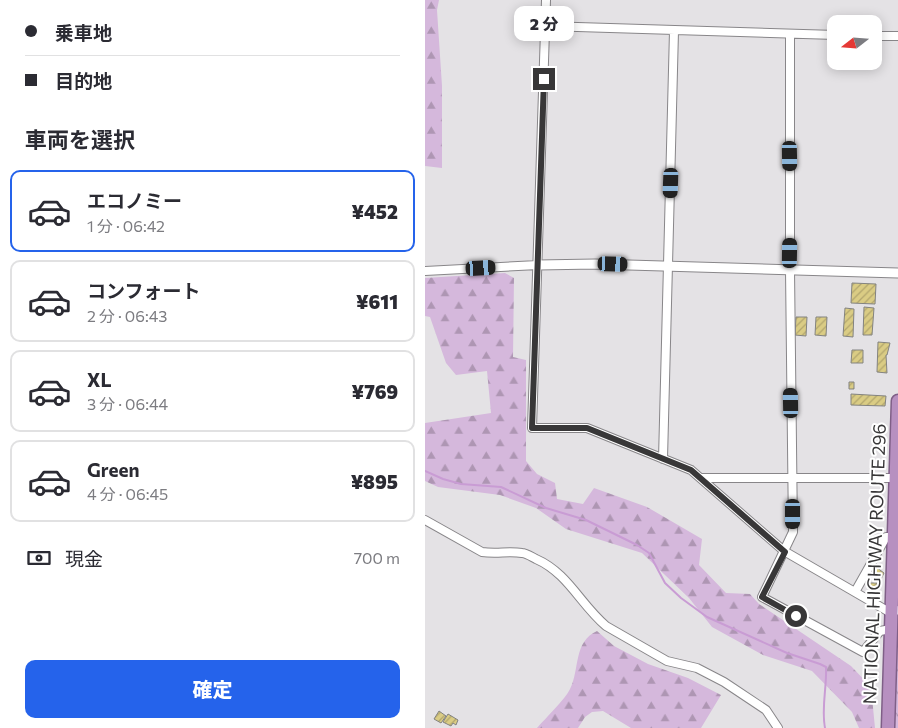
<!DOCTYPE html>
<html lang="ja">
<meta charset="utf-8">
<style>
body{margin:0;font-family:Commissioner,"Noto Sans JP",sans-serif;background:#f2f2f3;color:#2b2b33;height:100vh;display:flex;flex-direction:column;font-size:19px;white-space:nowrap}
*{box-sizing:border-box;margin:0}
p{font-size:16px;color:#7c7c81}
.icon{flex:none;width:28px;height:28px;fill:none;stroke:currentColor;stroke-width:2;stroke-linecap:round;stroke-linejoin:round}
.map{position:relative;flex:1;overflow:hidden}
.details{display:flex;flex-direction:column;background:#fff;width:425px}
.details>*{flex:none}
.hud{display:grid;align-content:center;height:110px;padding:0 25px;background:#fff}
.needle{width:32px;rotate:253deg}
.buttons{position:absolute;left:402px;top:15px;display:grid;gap:10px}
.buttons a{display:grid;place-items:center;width:55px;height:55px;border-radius:10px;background:#fff;box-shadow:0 2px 12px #0003;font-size:25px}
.end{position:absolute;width:22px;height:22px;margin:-11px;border:6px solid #383738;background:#fff;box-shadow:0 0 0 2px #fff}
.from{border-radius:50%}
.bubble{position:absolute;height:35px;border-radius:10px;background:#fff;box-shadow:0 2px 12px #0003;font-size:16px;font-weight:800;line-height:35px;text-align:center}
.car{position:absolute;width:15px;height:30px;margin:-15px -8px;border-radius:6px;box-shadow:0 0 4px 1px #0007;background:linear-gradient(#222 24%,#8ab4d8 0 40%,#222 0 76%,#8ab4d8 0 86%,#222 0)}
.hud b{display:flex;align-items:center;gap:18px;height:48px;font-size:19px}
.hud b+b{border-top:1px solid #e1e1e2}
.hud i{width:12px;height:12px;background:#2b2b33}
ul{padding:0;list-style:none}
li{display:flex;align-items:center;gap:15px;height:82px;margin:0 10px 8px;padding:0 15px;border:2px solid #e1e1e2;border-radius:10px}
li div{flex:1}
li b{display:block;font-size:19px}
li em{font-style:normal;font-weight:800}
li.on{border-color:#2563eb}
li>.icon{width:45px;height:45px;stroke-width:1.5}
h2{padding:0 25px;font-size:22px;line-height:60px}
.pay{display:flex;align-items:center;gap:12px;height:55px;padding:0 25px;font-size:19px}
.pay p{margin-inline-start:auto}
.primary-button{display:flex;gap:10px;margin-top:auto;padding:10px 25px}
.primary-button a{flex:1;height:58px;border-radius:10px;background:#2563eb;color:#fff;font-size:20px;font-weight:800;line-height:58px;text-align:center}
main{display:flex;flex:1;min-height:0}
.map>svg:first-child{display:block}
.forest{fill:url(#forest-firs)}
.park{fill:url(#park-crowns)}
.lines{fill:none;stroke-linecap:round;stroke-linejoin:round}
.stream{stroke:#c99cd4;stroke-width:2}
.building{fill:url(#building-hatch);stroke:#838380}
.minor-casing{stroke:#888689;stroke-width:10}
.tertiary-casing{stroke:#888689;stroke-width:11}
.trunk-casing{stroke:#7f5f87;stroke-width:15}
.minor{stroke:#fff;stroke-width:8}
.tertiary{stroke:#fff;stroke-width:9}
.trunk{stroke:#b790c0;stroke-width:12}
.route{stroke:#383738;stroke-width:6}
.labels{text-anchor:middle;stroke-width:4;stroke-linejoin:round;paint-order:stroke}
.street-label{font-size:18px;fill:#383738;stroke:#fff}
</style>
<main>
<section class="details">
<div class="hud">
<b><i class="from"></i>乗車地</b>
<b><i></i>目的地</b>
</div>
<h2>車両を選択</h2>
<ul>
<li class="on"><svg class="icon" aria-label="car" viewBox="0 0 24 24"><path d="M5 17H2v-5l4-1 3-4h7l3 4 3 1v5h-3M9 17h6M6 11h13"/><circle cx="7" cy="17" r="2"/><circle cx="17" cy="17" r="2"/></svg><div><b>エコノミー</b><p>1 分 · 06:42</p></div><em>¥452</em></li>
<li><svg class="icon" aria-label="car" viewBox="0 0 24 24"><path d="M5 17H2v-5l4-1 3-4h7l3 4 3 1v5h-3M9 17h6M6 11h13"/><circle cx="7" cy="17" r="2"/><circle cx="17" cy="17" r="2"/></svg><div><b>コンフォート</b><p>2 分 · 06:43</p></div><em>¥611</em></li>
<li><svg class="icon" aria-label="car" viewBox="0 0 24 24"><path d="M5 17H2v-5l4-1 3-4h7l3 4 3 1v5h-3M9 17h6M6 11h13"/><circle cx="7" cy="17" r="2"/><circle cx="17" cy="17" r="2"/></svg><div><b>XL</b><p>3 分 · 06:44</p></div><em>¥769</em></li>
<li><svg class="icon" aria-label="car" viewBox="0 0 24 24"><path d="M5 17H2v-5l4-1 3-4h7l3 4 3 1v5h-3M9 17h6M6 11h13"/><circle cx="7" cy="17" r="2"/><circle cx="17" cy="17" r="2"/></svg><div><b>Green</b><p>4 分 · 06:45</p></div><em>¥895</em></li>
</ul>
<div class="pay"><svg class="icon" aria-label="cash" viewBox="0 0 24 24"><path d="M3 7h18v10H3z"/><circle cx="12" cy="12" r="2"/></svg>現金<p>700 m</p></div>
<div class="primary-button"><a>確定</a></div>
</section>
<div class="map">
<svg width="473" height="728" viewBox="0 0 473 728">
<defs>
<pattern id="forest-firs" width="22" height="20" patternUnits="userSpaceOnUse" patternTransform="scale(1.25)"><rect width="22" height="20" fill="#d5b8dc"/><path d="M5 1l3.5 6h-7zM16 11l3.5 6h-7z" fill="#ae96b3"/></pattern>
<pattern id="park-crowns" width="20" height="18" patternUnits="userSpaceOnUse" patternTransform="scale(1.25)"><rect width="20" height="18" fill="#d5b8dc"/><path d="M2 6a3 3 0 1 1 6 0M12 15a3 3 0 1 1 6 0" fill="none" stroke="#ae96b3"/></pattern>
<pattern id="building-hatch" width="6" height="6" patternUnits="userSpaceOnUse" patternTransform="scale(1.25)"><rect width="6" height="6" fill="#dacc84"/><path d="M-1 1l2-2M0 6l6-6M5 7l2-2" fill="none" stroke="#b2a66d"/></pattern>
</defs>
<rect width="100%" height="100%" fill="#e4e2e5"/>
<path class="forest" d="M0 0H14L12 10 17 86V168L0 166Z
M80 273 89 278 88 357 101 360V461L112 474 130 483 132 499 158 504 169 488 222 507 277 539 274 565 301 593 325 594 334 604 426 666 446 687 450 728H434L427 712 387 671 338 655 287 627 264 598 217 553 141 529 111 508 75 495 13 487 0 481V423L66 413 62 371 31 375 21 363 5 317 0 316V278Z
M172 631 189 646 223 664 263 678 296 695 276 728H206L178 711 167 712 160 717 153 728H112C120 719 141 698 145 689 155 669 148 642 172 631Z"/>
<path class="park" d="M471 650H473V728H468Z"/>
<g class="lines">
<path class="stream" d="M0 471 18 479 36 484 76 487 121 508 161 520 212 545 224 553 240 583 256 598 282 617 362 653 395 664 401 667C402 688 396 708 400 728"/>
</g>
<path class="building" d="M427 283 451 284 450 304 426 303Z
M439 307 449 308 447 335H438Z
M420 308 429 309 428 337 418 336Z
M371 317H382L381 336 370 335Z
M391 317H402L401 336 390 335Z
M453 342 465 343 462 355H461L462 373 452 372Z
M427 350H438V363H426Z
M424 382H429V389H424Z
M426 394 461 396 460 406 426 405Z
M451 567 459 573 456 579 447 573Z
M444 583H452V599H444Z
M14 711 21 716 16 723 9 719Z
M23 714 33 720 31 725 28 723 26 726 18 722Z"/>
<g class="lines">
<defs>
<path id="minor" d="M121 0 107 428H162L266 470 359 551 466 613 473 610
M120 26 411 35
M365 34V270L368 532 337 597 438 652 455 631 466 629
M449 36H473
M0 271 113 265
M238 459 249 31
M276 478H473
M0 520 57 552C71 554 84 551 97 553 101 553 107 557 111 559 143 573 155 604 181 626L242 661 272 668 299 682 341 710 353 728
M430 592 461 537H469"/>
<path id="tertiary" d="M113 265 170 264 473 273"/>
<path id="trunk" d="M463 728 473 401"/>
</defs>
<use href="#minor" class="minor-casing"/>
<use href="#tertiary" class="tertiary-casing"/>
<use href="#trunk" class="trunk-casing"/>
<use href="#minor" class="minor"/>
<use href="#tertiary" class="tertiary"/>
<use href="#trunk" class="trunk"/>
</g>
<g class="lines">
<path class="route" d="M119 79 107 428H162L266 470 360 552 337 597 371 616"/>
</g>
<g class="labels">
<g class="street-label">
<text transform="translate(450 564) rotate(-88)" y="6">NATIONAL HIGHWAY ROUTE 296</text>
</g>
</g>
</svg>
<div class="buttons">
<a><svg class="needle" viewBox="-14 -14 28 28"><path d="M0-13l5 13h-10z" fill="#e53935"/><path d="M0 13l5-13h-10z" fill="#7c7c81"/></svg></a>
</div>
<i class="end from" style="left:371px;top:616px"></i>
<i class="end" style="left:119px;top:79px"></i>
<div class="bubble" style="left:89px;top:6px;width:60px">2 分</div>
<i class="car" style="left:365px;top:156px;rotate:179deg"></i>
<i class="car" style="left:246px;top:183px;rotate:182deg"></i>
<i class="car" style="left:365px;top:253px;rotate:1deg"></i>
<i class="car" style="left:188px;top:264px;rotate:92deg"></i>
<i class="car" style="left:56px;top:268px;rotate:87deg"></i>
<i class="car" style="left:366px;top:403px;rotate:359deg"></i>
<i class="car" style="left:368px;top:514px;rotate:180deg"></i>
</div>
</main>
